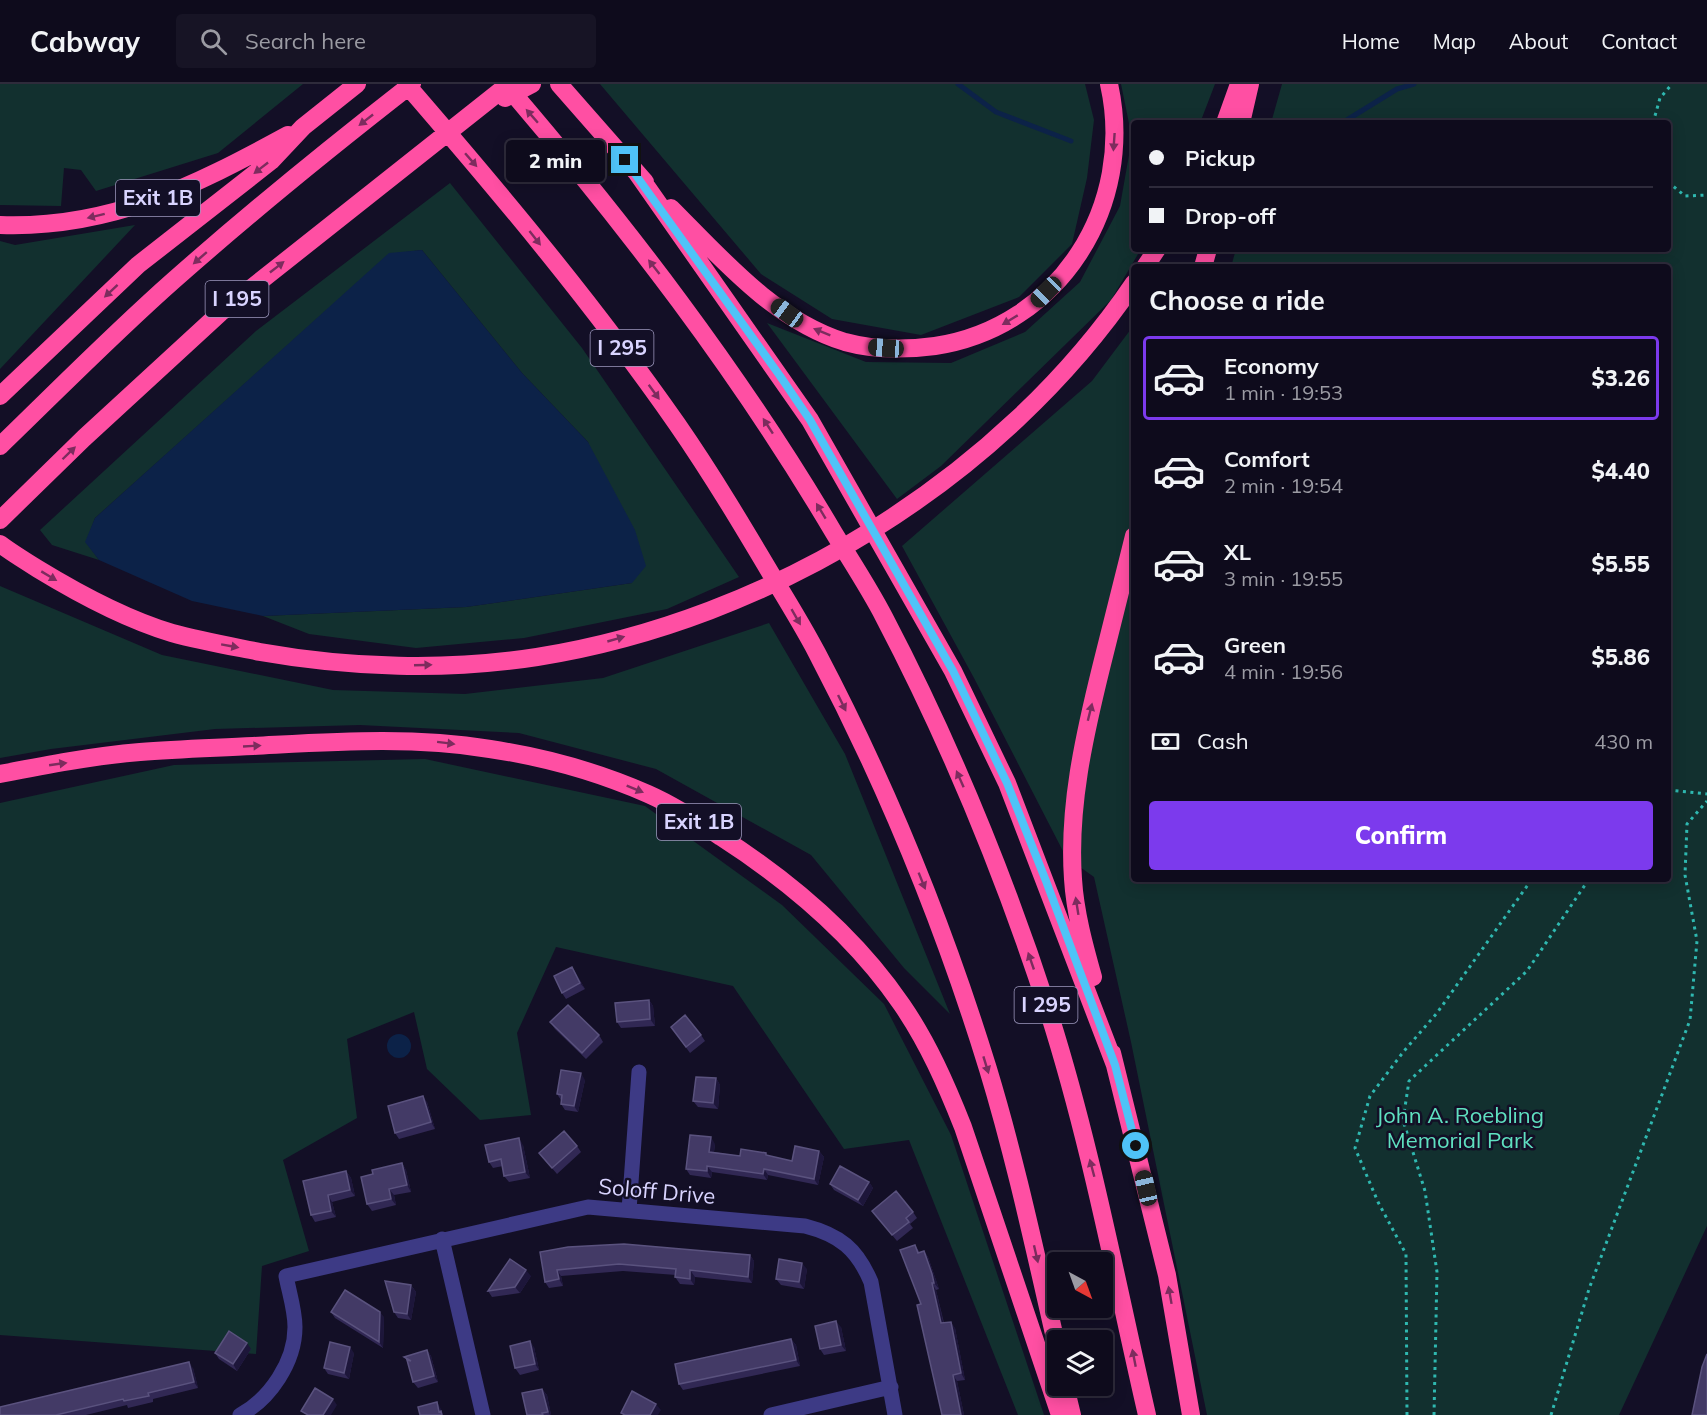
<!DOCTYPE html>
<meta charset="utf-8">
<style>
body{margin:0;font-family:Mulish,sans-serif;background:#171425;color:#f1f3f6;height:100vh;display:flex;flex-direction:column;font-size:22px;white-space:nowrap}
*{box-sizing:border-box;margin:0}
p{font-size:20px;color:#9b9ba3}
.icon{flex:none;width:33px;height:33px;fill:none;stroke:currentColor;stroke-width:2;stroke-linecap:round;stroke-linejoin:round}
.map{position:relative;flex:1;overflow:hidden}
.side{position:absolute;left:1131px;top:180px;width:540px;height:618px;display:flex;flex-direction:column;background:#0e0b1c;border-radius:6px;box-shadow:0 3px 15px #0003,0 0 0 2px #2e2b3b}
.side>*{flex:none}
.top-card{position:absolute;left:1131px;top:36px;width:540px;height:132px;border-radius:6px;box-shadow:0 3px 15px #0003,0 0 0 2px #2e2b3b;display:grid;align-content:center;height:132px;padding:0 18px;background:#0e0b1c}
.needle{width:39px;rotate:139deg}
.fabs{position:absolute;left:1047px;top:1168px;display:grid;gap:12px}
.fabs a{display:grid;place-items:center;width:66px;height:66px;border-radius:6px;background:#0e0b1c;box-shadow:0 3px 15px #0003,0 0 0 2px #2e2b3b;font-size:30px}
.end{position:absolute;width:27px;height:27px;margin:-14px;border:8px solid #4fc3f7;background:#111;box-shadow:0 0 0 3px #111}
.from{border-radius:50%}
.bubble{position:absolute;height:42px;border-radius:6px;background:#0e0b1c;box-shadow:0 3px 15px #0003,0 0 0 2px #2e2b3b;font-size:20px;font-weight:800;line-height:42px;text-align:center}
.car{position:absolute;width:18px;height:36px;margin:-18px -9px;border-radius:8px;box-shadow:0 0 4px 2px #0007;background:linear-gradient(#222 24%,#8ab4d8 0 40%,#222 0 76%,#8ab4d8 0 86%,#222 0)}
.top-card b{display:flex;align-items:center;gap:21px;height:57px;font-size:22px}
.top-card b+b{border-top:2px solid #2e2b3b}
.top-card i{width:15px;height:15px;background:#f1f3f6}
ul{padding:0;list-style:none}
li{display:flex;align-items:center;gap:18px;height:84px;margin:0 12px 9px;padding:0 6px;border:3px solid transparent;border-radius:6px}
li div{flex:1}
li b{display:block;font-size:22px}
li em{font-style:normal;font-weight:800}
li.on{border-color:#7c3aed}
li>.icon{width:54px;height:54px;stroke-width:1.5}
h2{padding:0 18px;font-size:27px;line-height:72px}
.pay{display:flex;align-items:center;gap:15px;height:66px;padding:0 18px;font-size:22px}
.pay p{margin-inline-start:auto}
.button{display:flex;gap:12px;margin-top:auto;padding:12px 18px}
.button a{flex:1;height:69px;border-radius:6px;background:#7c3aed;color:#fff;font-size:24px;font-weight:800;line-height:69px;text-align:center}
header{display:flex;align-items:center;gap:36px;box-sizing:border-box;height:84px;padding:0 30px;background:#0e0b1c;border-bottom:2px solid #2e2b3b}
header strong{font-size:28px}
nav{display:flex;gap:33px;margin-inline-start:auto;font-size:21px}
.search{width:420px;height:54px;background:#171425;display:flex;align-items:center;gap:15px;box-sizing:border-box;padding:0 21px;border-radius:6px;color:#9b9ba3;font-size:22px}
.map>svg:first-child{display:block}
.green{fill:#12302f}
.water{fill:#0c2248}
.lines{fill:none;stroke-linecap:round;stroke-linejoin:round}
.stream{stroke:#0c2248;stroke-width:5}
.path{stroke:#2fb8b0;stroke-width:3;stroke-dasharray:3 4.5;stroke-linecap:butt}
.street{stroke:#3d3a85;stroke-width:15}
.highway{stroke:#ff4fa3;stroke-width:18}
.wall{fill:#312854}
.shaded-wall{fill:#1d163a}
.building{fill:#433a66;stroke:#5a527e;stroke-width:1.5}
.oneway{fill:#7d2c5e}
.route{stroke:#4fc3f7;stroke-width:8}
.labels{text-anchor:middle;stroke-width:5;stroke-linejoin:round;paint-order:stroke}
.shield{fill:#130f26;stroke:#9e99be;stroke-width:1.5}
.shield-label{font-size:21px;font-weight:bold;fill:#d9d4ff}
.park-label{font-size:22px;fill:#5fe0c0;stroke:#130f26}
.street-label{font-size:22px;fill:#d9d4ff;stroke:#130f26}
</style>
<header>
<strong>Cabway</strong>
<div class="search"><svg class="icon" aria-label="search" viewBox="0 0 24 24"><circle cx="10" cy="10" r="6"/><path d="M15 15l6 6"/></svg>Search here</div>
<nav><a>Home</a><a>Map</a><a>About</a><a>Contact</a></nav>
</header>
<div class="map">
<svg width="1707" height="1331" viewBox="0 0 1707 1331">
<rect width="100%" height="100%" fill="#130f26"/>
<path class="green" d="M0 0H303L218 69 96 107 81 86 64 84 61 122 0 121Z
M600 0H1085L1094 36 1087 94 1072 160 1019 213 921 251 832 235 761 190Z
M1121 0H1215L1200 39H1134V165H1141L1111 216 941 382 897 415 767 239 866 278 951 279 1025 248 1080 198 1120 122 1132 54Z
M1282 0H1707V1142L1619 1331H1207L1131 958 1094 793 1066 773 974 594 902 462 1092 297 1134 241V795H1668V183H1231L1236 165H1668V39H1271Z
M450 99 582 264 739 493 667 525 524 554 416 564 309 550 263 532 466 523 632 499 588 358 522 289 422 166 389 170 95 434 86 458 99 476 52 461 40 446 256 247Z
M135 141 0 285V157L15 161Z
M0 502 162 571 333 606 465 610 603 594 769 539 845 670 950 930 904 884 811 771 656 685 519 649 360 641 215 645 51 665 0 674Z
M425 675 645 722 782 821 884 920 951 1051 1044 1331H1018L909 1056 844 1065 733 902 556 863 517 949 531 1031 480 1036 427 985 414 928 347 955 357 1034 283 1076 309 1167 262 1182 256 1270 0 1251V719L174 681Z"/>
<path class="water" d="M422 166 522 289 588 358 635 446 646 482 632 499 466 523 263 532 192 517 99 476 85 458 95 434 389 169Z
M387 962a12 12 0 1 1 24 0a12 12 0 1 1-24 0Z"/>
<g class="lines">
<path class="stream" d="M958 0 996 28 1071 57
M1342 39 1397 5 1414 0"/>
<path class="path" d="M1653 39 1660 14 1672 0
M1668 98 1685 112 1707 111
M1668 706 1707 710
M1407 1331 1406 1170 1378 1118 1355 1064 1370 1012 1404 967 1437 929 1532 795
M1434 1331 1437 1188 1425 1107 1403 1036 1409 997 1527 887 1589 795
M1551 1331 1589 1205 1690 936 1697 857 1685 791 1687 740 1707 717"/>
<path class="street" d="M629 1126 639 988
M442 1155 483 1331
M240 1331C270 1315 295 1278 295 1243 295 1226 289 1208 286 1192L588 1123 805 1142C840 1151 857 1165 871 1198L895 1331
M771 1331 891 1303"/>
<path class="highway" d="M406 0C501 110 594 221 677 340 713 392 745 446 777 500 791 523 805 546 817 569 887 702 944 842 988 985 1016 1077 1036 1172 1058 1267
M505 0C626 141 739 288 834 449 851 477 869 504 884 533 950 659 1005 793 1049 929 1091 1061 1116 1197 1147 1331
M559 0 645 98
M505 14 532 0
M1225 39 1239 0
M1241 39 1250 0
M637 89 810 336 953 587 1007 699 1115 981
M671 124C722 175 774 236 845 258 874 266 905 266 935 262 1060 243 1136 121 1109 0
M0 141C110 145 194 102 288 51
M1145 183 1157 165
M1203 183 1208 165
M0 312 138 181 271 77 303 43 357 0
M0 362C58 306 114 249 174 196 251 128 331 63 412 0
M0 436 84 354 220 229 509 0
M0 460C12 469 25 477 38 485 79 510 125 535 172 549 201 557 230 562 260 568 350 584 447 587 537 573 770 536 1001 395 1134 199
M0 690C46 681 93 672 140 668 177 665 215 664 253 662 332 658 411 652 490 665 544 673 598 688 648 710 673 721 698 737 721 753 791 798 855 852 902 921 928 959 946 1000 963 1043L1060 1331
M1093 893C1084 861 1075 828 1073 795 1068 724 1084 653 1101 584 1112 540 1123 496 1134 452
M1112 969 1167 1191 1191 1331
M1065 1302 1072 1331"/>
</g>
<path class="wall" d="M572 883 585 905 566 915 562 909Z
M649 916 653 922 655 942 621 944 617 938Z
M550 938 599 951 603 958 586 975 555 945Z
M671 943 701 951 705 957 690 969Z
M716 994 720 1001 718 1025 698 1023 693 1017Z
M585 996 578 1028 565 1026 561 1020V1016L557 1010Z
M427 1018 435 1045 399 1055 395 1049Z
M715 1060 714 1068 740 1072H768L792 1077 819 1067 824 1073 818 1101 768 1091 767 1096 712 1088 711 1094 690 1091 686 1085Z
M523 1061 530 1094 509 1098 504 1092 503 1082 493 1084 489 1078Z
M577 1062 581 1068 557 1090 539 1069Z
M402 1079 406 1086 411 1108 394 1111 396 1121 372 1127 367 1120 373 1090Z
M346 1087 351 1094 355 1112 332 1118 336 1133 315 1138 311 1131Z
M869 1098 873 1104 863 1122 834 1106 830 1100Z
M872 1127 913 1128 917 1134 910 1140 913 1144 897 1157Z
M915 1161 920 1169 924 1167 928 1173 939 1205 936 1206 944 1239 955 1244 965 1296 957 1297 964 1331H942L921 1220Z
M540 1168 750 1171 754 1177 752 1199 695 1193 694 1201 680 1200 675 1193 676 1191 623 1187 561 1192 563 1202 549 1204 545 1198Z
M807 1185 804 1205 781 1201 776 1195Z
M531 1192 520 1209 492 1213 488 1207Z
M411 1201 416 1208 411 1236 398 1234 394 1228Z
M331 1228 384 1233 383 1264 335 1234Z
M841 1243 846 1267 824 1271 820 1265Z
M791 1255 796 1261 800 1282 683 1306 679 1300Z
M534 1263 539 1286 520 1291 515 1284Z
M251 1265 237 1287 219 1275 215 1269Z
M427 1266 431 1272 438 1298 418 1304 413 1298 408 1278 404 1273Z
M354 1269 349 1295 328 1290 324 1284Z
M193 1284 198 1304 153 1315V1318L128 1324 127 1321 86 1331H0Z
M542 1305 547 1311 551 1331H527Z"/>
<path class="shaded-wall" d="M572 883 576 889 585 905 580 899Z
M649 916 653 922 655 942 650 935Z
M581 989 585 996 578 1028 574 1022Z
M716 994 720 1001 718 1025 713 1019Z
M423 1012 427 1018 435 1045 431 1038Z
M711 1053 715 1060 713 1074 709 1068Z
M519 1054 523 1061 530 1094 525 1088Z
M819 1067 824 1073 818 1101 814 1095Z
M402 1079 406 1086 411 1108 407 1101Z
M707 1082 712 1088 711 1094 707 1087Z
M764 1085 768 1091 767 1096 763 1090Z
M346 1087 351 1094 355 1112 350 1106Z
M869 1098 873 1104 863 1122 858 1116Z
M389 1105 394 1111 396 1121 391 1115Z
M328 1111 332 1118 336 1133 331 1127Z
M924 1167 928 1173 939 1205 934 1199Z
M750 1171 754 1177 752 1199 748 1193Z
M802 1179 807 1185 804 1205 799 1198Z
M526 1186 531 1192 520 1209 515 1203Z
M557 1186 561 1192 563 1202 559 1195Z
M690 1186 695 1193 694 1201 690 1195Z
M932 1199 936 1206 945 1246 941 1239Z
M411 1201 416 1208 411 1236 407 1230Z
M380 1228 384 1233 383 1264 379 1258Z
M836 1237 841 1243 846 1267 841 1261Z
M951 1238 955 1244 965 1296 961 1289Z
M791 1255 796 1261 800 1282 796 1276Z
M530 1257 534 1263 539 1286 535 1280Z
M247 1259 251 1265 237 1287 233 1280Z
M350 1263 354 1269 349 1295 344 1289Z
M427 1266 431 1272 438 1298 434 1292Z
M189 1278 193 1284 198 1304 194 1298Z
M953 1291 957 1297 964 1331H961Z
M542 1305 547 1311 551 1331H550L548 1328Z
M333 1315 337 1321 331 1331H323Z
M437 1318 441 1325 443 1331H441L439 1328Z
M656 1320 661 1326 658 1331H650Z"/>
<path class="building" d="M572 883 580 899 562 909 554 892Z
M649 916 650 935 617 938 615 919Z
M568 921 599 951 582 969 550 938Z
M685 931 701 951 686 963 671 943Z
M561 986 581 989 574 1022 561 1020 562 1011 557 1010Z
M696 993 716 994 713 1019 693 1017Z
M423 1012 431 1038 395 1049 388 1022Z
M564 1047 577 1062 552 1084 539 1069Z
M690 1051 711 1053 709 1068 740 1072 741 1065 766 1069V1071L792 1077 795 1062 819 1067 814 1095 764 1085 763 1090 707 1082V1087L686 1085Z
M519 1054 525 1088 504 1092 501 1075 489 1078 485 1061Z
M402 1079 407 1101 389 1105 391 1115 367 1120 361 1093 373 1090 372 1086Z
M840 1082 869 1098 858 1116 830 1100Z
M346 1087 350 1106 328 1111 331 1127 311 1131 303 1097Z
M896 1107 913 1128 906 1134 909 1138 892 1151 872 1127Z
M624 1160 750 1171 748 1193 690 1186V1195L675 1193 676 1185 619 1180 557 1186 559 1195 545 1198 540 1168 568 1163Z
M915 1161 918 1169 924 1167 932 1190 934 1199H932L941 1239 951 1238 961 1289 953 1291 961 1331H942L917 1221 921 1220 900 1166Z
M510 1175 526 1186 515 1203 488 1207Z
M779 1175 802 1179 799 1198 776 1195Z
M385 1197 411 1201 407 1230 394 1228Z
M345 1206 380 1228 379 1258 331 1228Z
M836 1237 841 1261 820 1265 815 1242Z
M229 1247 247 1259 233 1280 215 1269Z
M791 1255 796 1276 679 1300 675 1280Z
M530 1257 535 1280 515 1284 510 1262Z
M330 1258 350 1263 344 1289 324 1284Z
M427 1266 434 1292 413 1298 407 1276 411 1277 404 1273Z
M1707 1270V1331H1692L1702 1283Z
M189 1278 194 1298 148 1309 149 1312 124 1317 123 1315 56 1331H0V1323Z
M315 1304 333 1315 323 1331H308L301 1327Z
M542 1305 548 1328 542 1329 543 1331H527L522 1309Z
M632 1307 656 1320 650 1331H625L621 1329Z
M437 1318 439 1328 441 1327 442 1331H420L418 1323Z"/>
<defs><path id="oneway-solid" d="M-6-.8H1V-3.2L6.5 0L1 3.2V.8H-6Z" transform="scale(1.5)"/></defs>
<g class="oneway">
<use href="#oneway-solid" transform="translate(532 32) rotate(-131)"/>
<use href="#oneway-solid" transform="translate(366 36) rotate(142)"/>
<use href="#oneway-solid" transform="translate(1114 58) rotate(94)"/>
<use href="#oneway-solid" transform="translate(471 76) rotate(49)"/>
<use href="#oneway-solid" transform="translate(261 84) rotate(142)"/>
<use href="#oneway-solid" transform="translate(96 132) rotate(166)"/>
<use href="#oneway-solid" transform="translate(535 154) rotate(52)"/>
<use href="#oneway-solid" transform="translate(200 174) rotate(139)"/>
<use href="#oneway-solid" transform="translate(277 183) rotate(-38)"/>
<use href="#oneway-solid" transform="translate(654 183) rotate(-128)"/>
<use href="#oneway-solid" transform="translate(111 207) rotate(137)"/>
<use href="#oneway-solid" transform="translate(1010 236) rotate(149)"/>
<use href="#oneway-solid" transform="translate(822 248) rotate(-158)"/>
<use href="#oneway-solid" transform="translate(654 308) rotate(54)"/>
<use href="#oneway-solid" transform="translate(768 342) rotate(-123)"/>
<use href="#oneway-solid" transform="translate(69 369) rotate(-44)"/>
<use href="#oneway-solid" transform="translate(821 427) rotate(-121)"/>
<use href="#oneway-solid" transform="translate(49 492) rotate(31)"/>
<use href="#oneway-solid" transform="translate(796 533) rotate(60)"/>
<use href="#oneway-solid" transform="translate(616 555) rotate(-16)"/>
<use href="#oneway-solid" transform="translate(230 562) rotate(10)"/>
<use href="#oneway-solid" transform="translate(423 581) rotate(-2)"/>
<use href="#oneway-solid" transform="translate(842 619) rotate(64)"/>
<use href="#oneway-solid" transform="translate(1090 628) rotate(-76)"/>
<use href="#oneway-solid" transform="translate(446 659) rotate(7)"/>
<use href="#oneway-solid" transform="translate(252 662) rotate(-3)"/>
<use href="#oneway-solid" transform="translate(58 680) rotate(-8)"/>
<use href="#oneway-solid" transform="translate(960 695) rotate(-114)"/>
<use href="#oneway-solid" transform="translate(635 705) rotate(22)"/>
<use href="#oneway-solid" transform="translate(922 797) rotate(68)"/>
<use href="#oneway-solid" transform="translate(1077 822) rotate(-99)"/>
<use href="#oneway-solid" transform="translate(1031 877) rotate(-109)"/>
<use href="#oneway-solid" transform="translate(986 981) rotate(73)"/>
<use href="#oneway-solid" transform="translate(1092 1084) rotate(-105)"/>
<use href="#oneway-solid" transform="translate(1036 1170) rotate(77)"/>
<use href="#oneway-solid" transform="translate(1170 1211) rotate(-100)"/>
<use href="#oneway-solid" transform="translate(1134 1274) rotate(-101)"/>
</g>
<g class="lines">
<path class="route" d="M625 76 780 292 810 336 953 587 1007 699 1046 797 1115 981 1136 1062"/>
</g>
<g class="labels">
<g class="shield">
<rect x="116" y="96" width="84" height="36" rx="4.5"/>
<rect x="205.5" y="197" width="63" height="36" rx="4.5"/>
<rect x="590.5" y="246" width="63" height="36" rx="4.5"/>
<rect x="657" y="720" width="84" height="36" rx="4.5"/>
<rect x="1014.5" y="903" width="63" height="36" rx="4.5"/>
</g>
<g class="shield-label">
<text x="158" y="121">Exit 1B</text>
<text x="237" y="222">I 195</text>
<text x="622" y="271">I 295</text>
<text x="699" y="745">Exit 1B</text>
<text x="1046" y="928">I 295</text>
</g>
<g class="park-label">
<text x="1460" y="1039">John A. Roebling<tspan x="1460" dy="25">Memorial Park</tspan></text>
</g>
<g class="street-label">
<text transform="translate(657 1107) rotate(5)" y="8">Soloff Drive</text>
</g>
</g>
</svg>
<div class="fabs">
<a><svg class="needle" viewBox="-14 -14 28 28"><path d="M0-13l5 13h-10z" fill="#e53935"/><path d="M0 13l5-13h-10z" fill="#9b9ba3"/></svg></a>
<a><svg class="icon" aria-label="layers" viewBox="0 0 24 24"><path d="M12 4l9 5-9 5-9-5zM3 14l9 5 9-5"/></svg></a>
</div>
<i class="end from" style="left:1136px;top:1062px"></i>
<i class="end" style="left:625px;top:76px"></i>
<div class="bubble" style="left:506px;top:56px;width:99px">2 min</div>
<i class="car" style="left:1046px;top:208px;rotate:225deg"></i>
<i class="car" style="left:787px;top:229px;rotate:306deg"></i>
<i class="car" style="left:886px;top:264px;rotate:274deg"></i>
<i class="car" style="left:1146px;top:1104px;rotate:347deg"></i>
<div class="top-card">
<b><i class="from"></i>Pickup</b>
<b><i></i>Drop-off</b>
</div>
<section class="side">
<h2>Choose a ride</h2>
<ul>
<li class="on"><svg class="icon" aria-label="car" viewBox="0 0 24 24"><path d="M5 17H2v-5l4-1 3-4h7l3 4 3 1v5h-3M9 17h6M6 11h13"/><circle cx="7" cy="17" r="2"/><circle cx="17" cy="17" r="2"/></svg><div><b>Economy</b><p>1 min · 19:53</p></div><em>$3.26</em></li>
<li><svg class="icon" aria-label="car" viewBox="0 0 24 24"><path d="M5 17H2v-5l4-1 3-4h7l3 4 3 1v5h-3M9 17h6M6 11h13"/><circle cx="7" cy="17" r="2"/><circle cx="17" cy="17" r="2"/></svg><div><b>Comfort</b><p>2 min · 19:54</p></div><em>$4.40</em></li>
<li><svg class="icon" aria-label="car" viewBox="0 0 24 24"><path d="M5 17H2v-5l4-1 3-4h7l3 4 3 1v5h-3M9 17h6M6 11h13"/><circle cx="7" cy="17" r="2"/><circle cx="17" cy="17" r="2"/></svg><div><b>XL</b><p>3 min · 19:55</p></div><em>$5.55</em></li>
<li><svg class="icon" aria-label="car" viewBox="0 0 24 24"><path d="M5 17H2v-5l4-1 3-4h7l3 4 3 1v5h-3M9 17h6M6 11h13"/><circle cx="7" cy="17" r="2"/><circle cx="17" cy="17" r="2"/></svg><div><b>Green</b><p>4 min · 19:56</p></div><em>$5.86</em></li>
</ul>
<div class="pay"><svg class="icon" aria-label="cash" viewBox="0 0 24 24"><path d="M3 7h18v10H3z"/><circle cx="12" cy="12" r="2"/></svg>Cash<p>430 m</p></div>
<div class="button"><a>Confirm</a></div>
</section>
</div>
